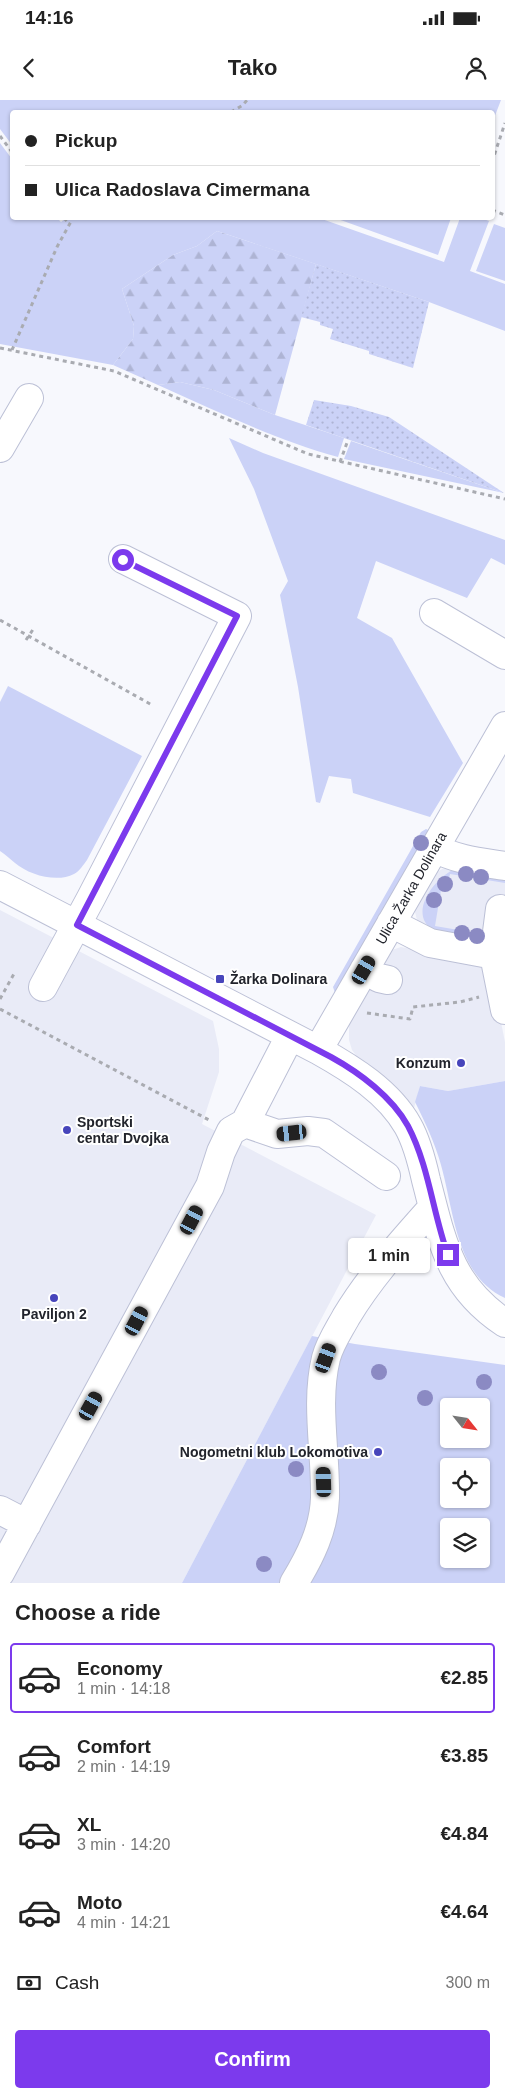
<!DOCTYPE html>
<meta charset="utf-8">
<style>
body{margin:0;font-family:Helvetica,sans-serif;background:#f6f6f6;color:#222;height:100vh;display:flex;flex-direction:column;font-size:19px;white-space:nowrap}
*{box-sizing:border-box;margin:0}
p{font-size:16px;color:#767676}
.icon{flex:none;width:28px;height:28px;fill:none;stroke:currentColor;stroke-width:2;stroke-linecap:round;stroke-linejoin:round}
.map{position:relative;height:1483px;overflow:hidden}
.sheet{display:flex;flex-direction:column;background:#fff;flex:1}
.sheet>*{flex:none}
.banner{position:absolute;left:10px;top:10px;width:485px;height:110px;border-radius:5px;box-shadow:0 1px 4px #0004;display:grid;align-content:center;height:110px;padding:0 15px;background:#fff}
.needle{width:32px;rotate:120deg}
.tools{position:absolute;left:440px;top:1298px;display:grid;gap:10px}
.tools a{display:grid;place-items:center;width:50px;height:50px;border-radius:5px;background:#fff;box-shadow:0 1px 4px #0004;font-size:25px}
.end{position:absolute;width:22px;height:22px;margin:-11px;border:6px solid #7c3aed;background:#fff;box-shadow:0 0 0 2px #fff}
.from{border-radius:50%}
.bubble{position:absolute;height:35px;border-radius:5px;background:#fff;box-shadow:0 1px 4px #0004;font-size:16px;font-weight:700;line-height:35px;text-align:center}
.car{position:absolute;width:15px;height:30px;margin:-15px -8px;border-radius:6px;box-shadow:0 0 4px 1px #0007;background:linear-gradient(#222 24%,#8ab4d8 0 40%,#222 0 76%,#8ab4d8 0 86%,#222 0)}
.banner b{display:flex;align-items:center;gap:18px;height:48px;font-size:19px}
.banner b+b{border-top:1px solid #e0e0e0}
.banner i{width:12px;height:12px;background:#222}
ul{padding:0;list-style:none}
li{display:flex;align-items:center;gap:15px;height:70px;margin:0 10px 8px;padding:0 5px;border:2px solid transparent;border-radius:5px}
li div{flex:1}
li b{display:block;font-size:19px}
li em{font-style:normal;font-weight:700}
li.current{border-color:#7c3aed}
li>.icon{width:45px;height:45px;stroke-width:1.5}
h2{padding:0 15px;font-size:22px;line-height:60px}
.pay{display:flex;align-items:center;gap:12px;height:55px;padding:0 15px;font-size:19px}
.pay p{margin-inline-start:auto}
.cta{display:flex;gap:10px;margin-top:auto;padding:10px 15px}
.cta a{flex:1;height:58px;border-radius:5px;background:#7c3aed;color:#fff;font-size:20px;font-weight:700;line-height:58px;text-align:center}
.status{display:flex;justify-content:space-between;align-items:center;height:35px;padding:0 25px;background:#fff;direction:ltr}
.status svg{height:14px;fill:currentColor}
header{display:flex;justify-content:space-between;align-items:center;height:65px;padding:0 15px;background:#fff;font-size:22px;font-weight:700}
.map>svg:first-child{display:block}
.built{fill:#e9ebf7}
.grass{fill:#cbd2f7;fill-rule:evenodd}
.forest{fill:url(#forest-firs)}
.garden{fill:url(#garden-dots)}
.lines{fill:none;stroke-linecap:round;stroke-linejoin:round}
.minor-casing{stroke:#bcc0d6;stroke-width:30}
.path{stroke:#a9abb1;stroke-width:3;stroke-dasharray:4 4;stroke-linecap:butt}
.minor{stroke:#fff;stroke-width:28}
.tree{fill:#8b8ac3}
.route{stroke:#7c3aed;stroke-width:6}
.poi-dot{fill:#4745bb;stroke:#fff;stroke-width:2}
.labels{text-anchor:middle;stroke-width:4;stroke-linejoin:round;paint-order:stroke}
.street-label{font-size:14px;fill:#22242c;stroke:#fff}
.poi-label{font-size:14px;font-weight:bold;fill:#22242c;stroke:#fff;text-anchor:start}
</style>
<div class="status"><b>14:16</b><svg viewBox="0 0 49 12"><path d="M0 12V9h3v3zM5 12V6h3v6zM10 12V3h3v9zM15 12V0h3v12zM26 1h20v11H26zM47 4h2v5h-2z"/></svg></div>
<header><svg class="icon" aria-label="back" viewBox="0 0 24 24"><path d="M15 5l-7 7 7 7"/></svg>Tako<svg class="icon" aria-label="person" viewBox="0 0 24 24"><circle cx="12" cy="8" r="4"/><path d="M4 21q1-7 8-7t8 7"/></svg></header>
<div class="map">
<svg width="505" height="1483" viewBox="0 0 505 1483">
<defs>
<pattern id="forest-firs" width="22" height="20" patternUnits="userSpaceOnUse" patternTransform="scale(1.25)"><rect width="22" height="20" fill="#cbd2f7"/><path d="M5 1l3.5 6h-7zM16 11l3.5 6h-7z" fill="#aeb4d4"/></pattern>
<pattern id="garden-dots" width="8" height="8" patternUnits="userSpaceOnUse" patternTransform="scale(1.25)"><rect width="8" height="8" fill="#cbd2f7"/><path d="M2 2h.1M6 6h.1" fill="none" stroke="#aeb4d4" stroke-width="1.8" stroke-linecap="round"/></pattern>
</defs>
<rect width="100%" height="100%" fill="#f7f8fd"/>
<path class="built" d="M450 768 505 778V843L440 831 419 823 417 820 414 808 434 774 442 769Z
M0 810 213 921 219 949V972L202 1024 376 1115 182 1483H0Z
M401 847 478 862 492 877 505 942V981L448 991 420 986 413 1012 358 958 352 950 349 940V923L392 850Z"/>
<path class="grass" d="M0 0H501L493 21 492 12H12V45L0 29Z
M0 43 12 59V118H57L61 122 66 118H319L444 162 460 118H481L489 121 470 171 505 184V231L429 202 217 131 197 146 173 155 122 189 134 226 133 239 113 265 0 244Z
M335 118H451L438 155Z
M494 124 505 128V181L476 171Z
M180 282 214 290 275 315 344 338 338 357C275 340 217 311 158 285Z
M229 338 263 353 505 440V465L491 458 467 498 376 461 357 518 392 538 463 663 430 717 353 693 351 679 329 676 320 703 316 702 298 587 280 495 288 481 254 389Z
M351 341 504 393 344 359Z
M8 586 142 656 87 760C83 765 80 771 74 774 57 783 29 775 15 763 10 759 6 755 0 751V602Z
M426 729 432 732 337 893H335L333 887 421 732Z
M455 769 505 778V783L450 774 447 789 441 790 435 826 482 834 485 819 487 835 482 839 433 830C407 814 435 777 455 769Z
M505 981V1198C456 1176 454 1111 441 1065 435 1043 425 1022 415 1002L420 986 448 991Z
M312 1236 355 1244 505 1265V1483H182ZM449 1306H481V1339H449ZM449 1366H481V1399H449ZM449 1426H481V1459H449Z"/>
<path class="forest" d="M217 131 316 164 275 315 214 290 180 282 158 285 113 265 133 239 134 226 122 189 173 155 197 146Z"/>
<path class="garden" d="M316 164 429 202 413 268 369 254V251L330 239 333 229 320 225V222L301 217Z
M314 300 351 306 389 317 504 393 306 325Z"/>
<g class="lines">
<defs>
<path id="minor" d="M0 348 29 298
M434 513 505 555
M434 748C457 760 480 762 505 766
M0 785 318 950C352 969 389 992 408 1026 417 1042 422 1062 426 1080 442 1141 449 1186 505 1223
M500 809 494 855 505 910
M391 823 430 843 505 857
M364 870 379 878 388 880
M43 887 91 798 237 516 123 459
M318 950 505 626
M245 1023 277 1034 308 1031 324 1033 386 1076
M0 1410 27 1424
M0 1473 210 1086 221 1052 231 1031 245 1023 290 936
M294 1483C310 1457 324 1429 325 1398 326 1352 315 1303 326 1258 330 1243 339 1230 346 1217 370 1177 402 1142 433 1107"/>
</defs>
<use href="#minor" class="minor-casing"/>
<path class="path" d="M231 12 243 5 247 0
M0 36 12 52
M492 62 505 23
M492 110 505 115
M64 118 69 123
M0 248 114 271 308 354 505 399
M12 250 57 147 73 118
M340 362 348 340
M0 520 152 605
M26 540 34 528
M0 899 15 872
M0 909 209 1020
M367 913 410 919 413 907 460 902 479 897"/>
<use href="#minor" class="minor"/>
</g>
<g class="tree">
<circle cx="421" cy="743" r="8"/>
<circle cx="466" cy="774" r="8"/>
<circle cx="481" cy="777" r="8"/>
<circle cx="445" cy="784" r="8"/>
<circle cx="434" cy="800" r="8"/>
<circle cx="462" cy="833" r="8"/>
<circle cx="477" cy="836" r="8"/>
<circle cx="379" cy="1272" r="8"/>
<circle cx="484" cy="1282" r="8"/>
<circle cx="425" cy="1298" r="8"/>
<circle cx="296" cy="1369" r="8"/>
<circle cx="264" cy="1464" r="8"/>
</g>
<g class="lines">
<path class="route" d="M123 460 237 516 77 825 331 957C360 973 392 997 408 1026 429 1066 433 1114 448 1155"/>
</g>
<g class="poi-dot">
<rect x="215" y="874" width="10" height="10" rx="2.5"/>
<circle cx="461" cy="963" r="5"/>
<circle cx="67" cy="1030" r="5"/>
<circle cx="54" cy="1198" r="5"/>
<circle cx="378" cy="1352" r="5"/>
</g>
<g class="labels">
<g class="street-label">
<text transform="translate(411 788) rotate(-60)" y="5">Ulica Žarka Dolinara</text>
</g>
<g class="poi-label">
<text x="230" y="884">Žarka Dolinara</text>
<text x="451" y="968" text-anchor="end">Konzum</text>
<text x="77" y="1027">Sportski<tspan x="77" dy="16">centar Dvojka</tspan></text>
<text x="54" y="1219" text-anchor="middle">Paviljon 2</text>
<text x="368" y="1357" text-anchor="end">Nogometni klub Lokomotiva</text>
</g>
</g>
</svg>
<div class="tools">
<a><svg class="needle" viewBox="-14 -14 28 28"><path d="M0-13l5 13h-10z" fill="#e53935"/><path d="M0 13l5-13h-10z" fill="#767676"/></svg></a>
<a><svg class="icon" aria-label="locate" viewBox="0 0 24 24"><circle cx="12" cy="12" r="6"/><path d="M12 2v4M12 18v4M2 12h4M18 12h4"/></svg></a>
<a><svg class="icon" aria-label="layers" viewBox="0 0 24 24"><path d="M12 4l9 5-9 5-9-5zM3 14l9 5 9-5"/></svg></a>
</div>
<i class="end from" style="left:123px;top:460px"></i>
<i class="end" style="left:448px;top:1155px"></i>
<div class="bubble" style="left:348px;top:1138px;width:82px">1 min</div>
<i class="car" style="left:364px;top:870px;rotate:30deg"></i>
<i class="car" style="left:292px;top:1033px;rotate:264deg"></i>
<i class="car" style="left:192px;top:1120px;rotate:28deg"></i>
<i class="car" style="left:137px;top:1221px;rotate:28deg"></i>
<i class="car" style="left:326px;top:1258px;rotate:20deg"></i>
<i class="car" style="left:91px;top:1306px;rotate:29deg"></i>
<i class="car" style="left:324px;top:1382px;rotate:358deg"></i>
<div class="banner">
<b><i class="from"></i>Pickup</b>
<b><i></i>Ulica Radoslava Cimermana</b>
</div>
</div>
<section class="sheet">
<h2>Choose a ride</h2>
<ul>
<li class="current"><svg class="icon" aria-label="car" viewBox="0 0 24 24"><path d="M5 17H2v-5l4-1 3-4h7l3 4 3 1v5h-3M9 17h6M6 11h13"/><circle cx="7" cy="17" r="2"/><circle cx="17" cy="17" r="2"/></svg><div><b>Economy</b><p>1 min · 14:18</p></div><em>€2.85</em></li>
<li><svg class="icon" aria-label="car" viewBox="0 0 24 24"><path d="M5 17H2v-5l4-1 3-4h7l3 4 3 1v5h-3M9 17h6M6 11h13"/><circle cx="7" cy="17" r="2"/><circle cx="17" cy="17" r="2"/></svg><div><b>Comfort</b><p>2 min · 14:19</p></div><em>€3.85</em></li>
<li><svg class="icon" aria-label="car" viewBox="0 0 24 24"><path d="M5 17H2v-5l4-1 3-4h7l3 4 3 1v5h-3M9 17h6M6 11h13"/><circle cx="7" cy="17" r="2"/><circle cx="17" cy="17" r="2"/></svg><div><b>XL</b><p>3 min · 14:20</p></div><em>€4.84</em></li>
<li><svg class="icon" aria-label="car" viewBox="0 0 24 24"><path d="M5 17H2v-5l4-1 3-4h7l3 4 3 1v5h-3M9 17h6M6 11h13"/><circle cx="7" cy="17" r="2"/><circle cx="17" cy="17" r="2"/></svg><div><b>Moto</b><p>4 min · 14:21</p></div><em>€4.64</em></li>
</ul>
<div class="pay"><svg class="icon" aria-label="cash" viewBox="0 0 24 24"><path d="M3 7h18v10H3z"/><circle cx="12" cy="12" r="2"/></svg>Cash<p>300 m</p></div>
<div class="cta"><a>Confirm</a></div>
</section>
